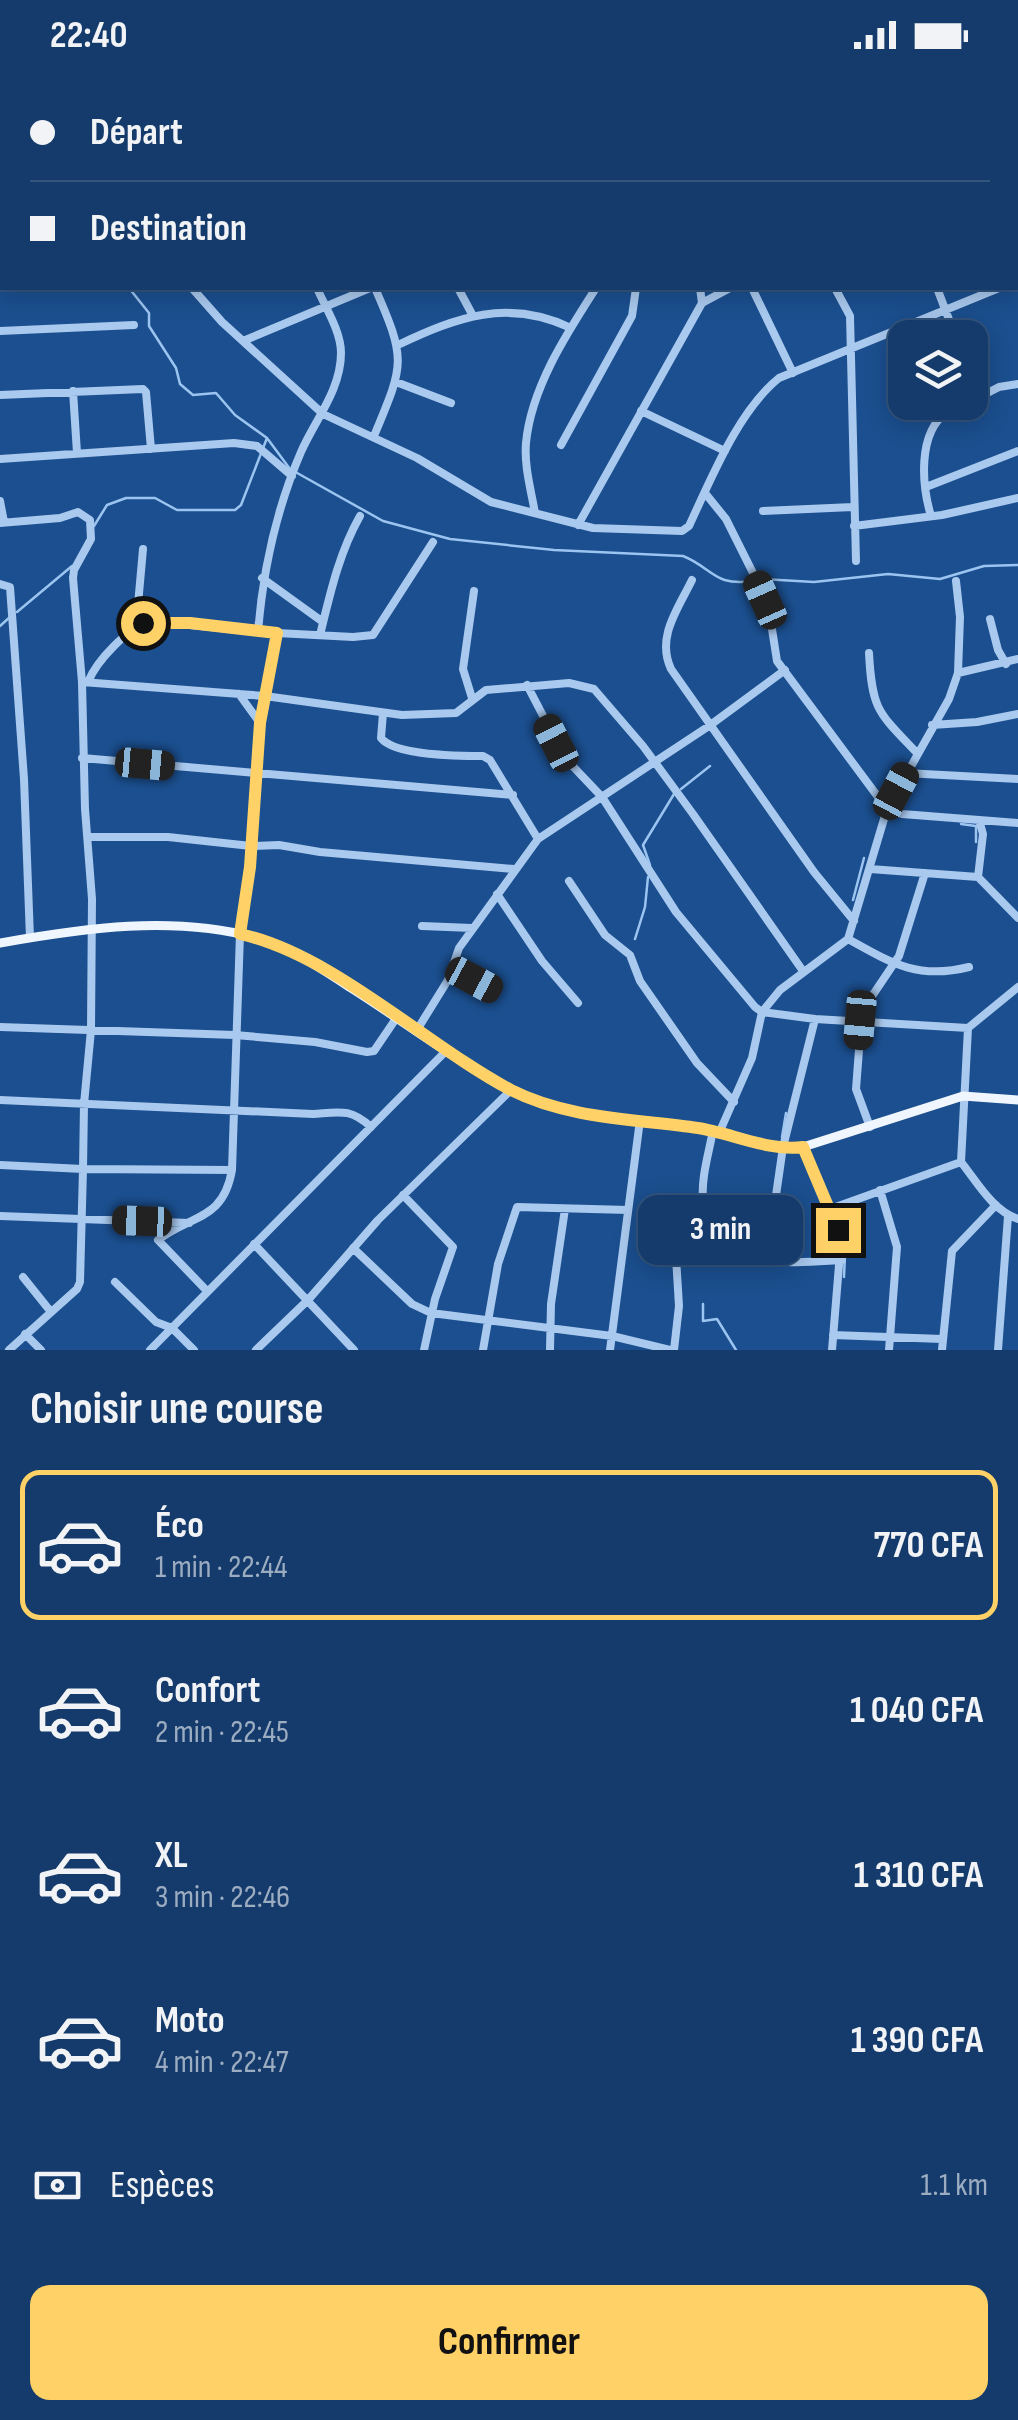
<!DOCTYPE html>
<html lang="fr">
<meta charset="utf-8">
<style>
body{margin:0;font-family:"Sofia Sans Condensed",sans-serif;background:#1d4271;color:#f1f3f6;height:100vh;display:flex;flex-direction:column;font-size:38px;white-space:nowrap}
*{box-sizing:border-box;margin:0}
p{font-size:32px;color:#9dadc1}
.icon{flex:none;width:55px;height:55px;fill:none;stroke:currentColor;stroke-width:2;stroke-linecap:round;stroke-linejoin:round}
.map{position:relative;height:1280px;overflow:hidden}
.panel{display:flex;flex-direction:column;background:#143b6b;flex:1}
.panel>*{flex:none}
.guide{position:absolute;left:0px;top:0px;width:1020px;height:220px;box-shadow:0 5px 25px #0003,0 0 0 2px #33557e;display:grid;align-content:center;height:220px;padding:0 30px;background:#143b6b}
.tools{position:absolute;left:888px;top:250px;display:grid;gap:20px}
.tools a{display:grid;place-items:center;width:100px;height:100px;border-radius:20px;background:#143b6b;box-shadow:0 5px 25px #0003,0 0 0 2px #33557e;font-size:50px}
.end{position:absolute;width:45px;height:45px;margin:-22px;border:12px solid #ffd166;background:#111;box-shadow:0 0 0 5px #111}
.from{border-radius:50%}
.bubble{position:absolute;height:70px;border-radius:20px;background:#143b6b;box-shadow:0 5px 25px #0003,0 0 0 2px #33557e;font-size:32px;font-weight:700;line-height:70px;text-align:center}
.car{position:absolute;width:30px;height:60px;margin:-30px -15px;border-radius:12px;box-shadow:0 0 8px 2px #0007;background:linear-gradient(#222 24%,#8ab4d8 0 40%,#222 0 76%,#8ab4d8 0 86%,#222 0)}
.guide b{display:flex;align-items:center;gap:35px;height:95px;font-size:38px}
.guide b+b{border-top:2px solid #33557e}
.guide i{width:25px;height:25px;background:#f1f3f6}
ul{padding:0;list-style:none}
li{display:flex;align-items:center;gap:30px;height:150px;margin:0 20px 15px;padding:0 10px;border:5px solid transparent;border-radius:20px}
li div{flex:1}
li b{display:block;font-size:38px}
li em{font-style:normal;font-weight:700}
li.selected{border-color:#ffd166}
li>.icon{width:90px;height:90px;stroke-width:1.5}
h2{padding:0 30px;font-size:45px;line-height:120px}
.pay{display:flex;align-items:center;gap:25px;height:110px;padding:0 30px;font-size:38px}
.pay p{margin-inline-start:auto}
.cta{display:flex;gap:20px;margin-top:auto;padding:20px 30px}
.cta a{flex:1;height:115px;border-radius:20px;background:#ffd166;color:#111;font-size:40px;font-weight:700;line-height:115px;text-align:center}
.status{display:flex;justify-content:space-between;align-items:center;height:70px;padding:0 50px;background:#143b6b;direction:ltr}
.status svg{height:28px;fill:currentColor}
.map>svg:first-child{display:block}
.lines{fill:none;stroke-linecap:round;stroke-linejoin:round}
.stream{stroke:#9cc4f0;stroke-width:2.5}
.minor{stroke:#a9c9ee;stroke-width:8}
.major{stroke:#f0f6ff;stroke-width:9}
.route{stroke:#ffd166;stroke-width:12}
</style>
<div class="status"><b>22:40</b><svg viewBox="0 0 49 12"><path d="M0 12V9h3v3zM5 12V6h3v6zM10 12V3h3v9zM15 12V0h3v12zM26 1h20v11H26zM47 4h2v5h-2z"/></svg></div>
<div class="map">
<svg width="1018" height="1280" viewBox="0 0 1018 1280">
<rect width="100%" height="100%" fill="#1b4f8f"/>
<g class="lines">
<path class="stream" d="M0 72 2 73
M129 218 149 243V256L176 298 180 314 193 325 216 323 235 345 267 368 290 399 383 451 450 469 554 480 683 486C713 498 714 517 753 511
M94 456 107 435 126 428H155L177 440H235L241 435 267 368
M761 509 814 512 888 504 940 509 984 496 1018 495
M17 542 72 496
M0 556 10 547
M681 719 710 696
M961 754 976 756V772
M650 795 643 775 674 724
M853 830 864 788
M635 869 645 837 648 807
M782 1067 786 1043
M844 1207 845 1184
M703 1234V1251L717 1249 736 1280"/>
<path class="minor" d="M155 0 156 2
M258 0 259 2
M361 0 362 2
M448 0V2
M528 0 529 2
M687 0 688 2
M849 0 850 2
M1009 0 1010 2
M41 2V0
M379 2 385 0
M755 2 761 0
M1018 56V57
M0 130H2
M1018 165V166
M0 190H2
M1018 210V209
M192 218 222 252 323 344 417 388 491 432 593 458 682 461 689 456C711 409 738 341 779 308L999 218
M458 218 473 246
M700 218 702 233
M752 218 793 303
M835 218 850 246 856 491
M937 218 956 268
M0 261 134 255
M243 271 370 218
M398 275C457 247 508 228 571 258
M970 300 983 326
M396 312 451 333
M73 321 77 383
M0 325 143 319 146 322 151 379
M970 332 999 317 1018 314
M641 341 725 381
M374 366C404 294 407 291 375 218
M561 375 632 246 636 218
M0 389 234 373 257 376 292 406
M926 417 1018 381
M705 423 726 449 756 509 769 540 777 591 887 739 902 744 1018 753
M0 431 4 452
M763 441 853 437
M535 443C531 420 524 396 526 373 531 318 567 263 596 218
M931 446C922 416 917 363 947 342 954 338 962 336 969 332
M0 453 60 448 78 442 90 450 91 469 74 500 73 508 82 612 85 739 92 829 91 960 84 1034 83 1099 232 1100 240 864 250 797 260 653 277 563
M578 455 702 233 730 218
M854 456 942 445 1018 428
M262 508 323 552
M692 510C678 539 656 567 671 599L814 802 854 851
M0 514 10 517 24 709 30 868
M990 549 998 580 1006 594
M136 557 143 479
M258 562C263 500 276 440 301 382 315 350 341 320 341 283 341 261 325 237 317 218
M320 565C330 524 339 483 360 446
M869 583C872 640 878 642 916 682
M958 603 1018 589
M82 612 265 626 402 645 456 643 486 620 569 613 594 619 643 676 693 744 803 901
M88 612C97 590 128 558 150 551L258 562 353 567 373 565 433 472
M527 615 565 688 602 727 676 842 755 937 762 942 815 949 968 958
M239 624 260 653
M472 628 463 599 474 521
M383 643 381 668C395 686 460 686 483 686L490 690 538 769
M932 655 977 652 1018 644
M82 688 513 725
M905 703 1018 709
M89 767H168L251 776 279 775 320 782 514 799
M870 799 978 807 1018 848
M978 807 983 764 979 750
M569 811 605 865 630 885 640 911 697 993 734 1032
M497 824 542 891 578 933
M422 856 472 858
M848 869C891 893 918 910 969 897
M453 899 495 920
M0 957 235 965 315 972 367 982 374 981 397 947
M417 960 448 910 459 878 538 769 709 656 785 600
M0 1030 313 1044C340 1042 350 1038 371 1057
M870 1057 856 1019 862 941 899 886 925 803
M713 1060C709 1083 701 1107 703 1130 706 1161 758 1190 787 1192 805 1193 824 1191 842 1190
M720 1061 752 988 762 942 780 920 848 869 887 739 949 629 958 603 960 547 956 511
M803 1077 841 1171 832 1280
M961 1092C977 1112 993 1141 1018 1149
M0 1095 83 1099 80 1212 77 1219 9 1280
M880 1120 897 1177 889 1280
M403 1125 453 1177 435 1229 424 1280
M830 1139 961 1092 968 958 1018 917
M0 1146 189 1153
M789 1157 776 1154 773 1146 783 1077 815 949
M254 1174 354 1280
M353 1178 412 1234 431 1243 612 1266 670 1280
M23 1207 51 1242
M115 1212 156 1252 172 1258 194 1280
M207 1221 158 1170C192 1144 223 1151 232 1100
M25 1264 41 1280
M833 1265 942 1269
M150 1280 446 981
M256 1280 308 1230 378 1150 511 1020
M483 1280 498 1194 517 1137 628 1140
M550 1280 551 1234 565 1139
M610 1280 640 1050
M674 1280 679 1236 676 1187
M942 1280 952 1181 996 1135
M998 1280 1008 1146"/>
<path class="major" d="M0 873C84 858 173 845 257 868 291 878 322 899 351 918 405 952 456 992 513 1020 569 1049 636 1049 698 1058 732 1063 770 1081 803 1077L963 1026 1018 1030"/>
</g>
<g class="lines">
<path class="route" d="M143 553H190L277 563 260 653 250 797 240 864C332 884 426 975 511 1020 568 1049 636 1049 698 1058 731 1063 770 1082 803 1077L838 1160"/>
</g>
</svg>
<div class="tools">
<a><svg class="icon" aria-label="layers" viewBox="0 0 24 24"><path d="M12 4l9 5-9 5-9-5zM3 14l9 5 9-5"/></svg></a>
</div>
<i class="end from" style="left:143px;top:553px"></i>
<i class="end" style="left:838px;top:1160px"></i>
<div class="bubble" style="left:638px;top:1125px;width:165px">3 min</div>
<i class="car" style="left:765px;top:530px;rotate:336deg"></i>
<i class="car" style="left:556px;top:673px;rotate:333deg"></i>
<i class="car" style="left:145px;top:694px;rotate:95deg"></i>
<i class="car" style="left:896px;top:721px;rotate:28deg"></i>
<i class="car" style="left:474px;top:910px;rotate:118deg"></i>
<i class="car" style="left:860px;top:950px;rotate:185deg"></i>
<i class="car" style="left:142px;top:1151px;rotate:272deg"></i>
<div class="guide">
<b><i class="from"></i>Départ</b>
<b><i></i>Destination</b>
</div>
</div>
<section class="panel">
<h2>Choisir une course</h2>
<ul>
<li class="selected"><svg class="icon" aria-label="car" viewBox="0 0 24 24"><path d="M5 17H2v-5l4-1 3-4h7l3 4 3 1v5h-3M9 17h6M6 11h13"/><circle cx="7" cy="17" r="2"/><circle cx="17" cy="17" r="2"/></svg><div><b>Éco</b><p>1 min · 22:44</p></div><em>770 CFA</em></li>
<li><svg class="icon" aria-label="car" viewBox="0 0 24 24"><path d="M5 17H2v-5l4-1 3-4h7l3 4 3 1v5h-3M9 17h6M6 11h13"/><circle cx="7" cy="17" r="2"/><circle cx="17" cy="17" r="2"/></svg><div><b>Confort</b><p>2 min · 22:45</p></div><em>1 040 CFA</em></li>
<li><svg class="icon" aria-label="car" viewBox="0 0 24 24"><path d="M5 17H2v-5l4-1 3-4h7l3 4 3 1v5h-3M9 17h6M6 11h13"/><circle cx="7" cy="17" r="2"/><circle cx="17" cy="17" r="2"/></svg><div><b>XL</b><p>3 min · 22:46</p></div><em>1 310 CFA</em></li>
<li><svg class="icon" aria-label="car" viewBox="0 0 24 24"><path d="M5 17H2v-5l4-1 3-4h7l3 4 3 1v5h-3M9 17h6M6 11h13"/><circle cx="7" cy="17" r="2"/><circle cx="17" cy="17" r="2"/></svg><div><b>Moto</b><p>4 min · 22:47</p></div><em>1 390 CFA</em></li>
</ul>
<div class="pay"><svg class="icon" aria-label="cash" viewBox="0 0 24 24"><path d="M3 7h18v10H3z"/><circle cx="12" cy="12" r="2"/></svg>Espèces<p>1.1 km</p></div>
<div class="cta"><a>Confirmer</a></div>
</section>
